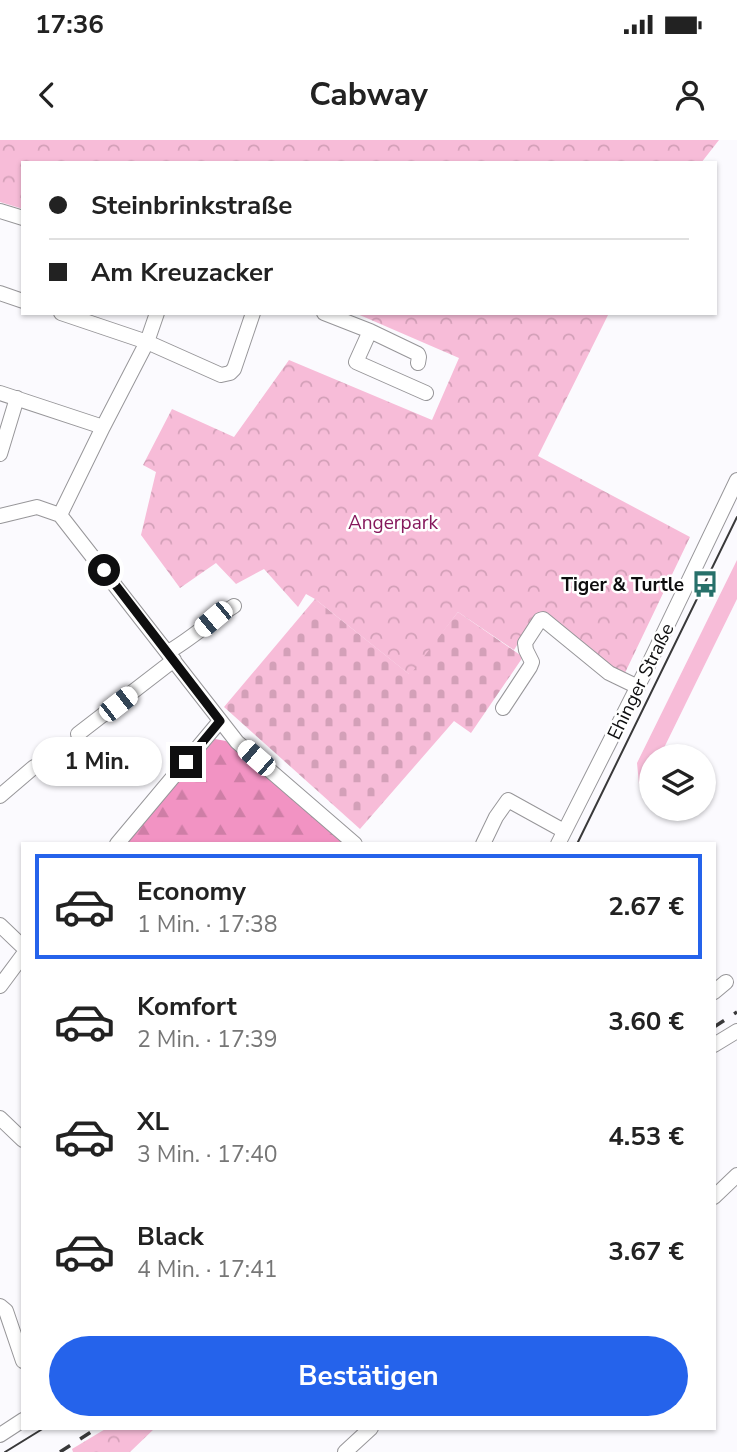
<!DOCTYPE html>
<html lang="de">
<meta charset="utf-8">
<style>
body{margin:0;font-family:"Nunito Sans",sans-serif;background:#f6f6f6;color:#222;height:100vh;display:flex;flex-direction:column;font-size:26px;white-space:nowrap}
*{box-sizing:border-box;margin:0}
p{font-size:23px;color:#767676}
.icon{flex:none;width:38px;height:38px;fill:none;stroke:currentColor;stroke-width:2;stroke-linecap:round;stroke-linejoin:round}
.map{position:relative;flex:1;overflow:hidden}
.panel{position:absolute;left:21px;top:702px;width:695px;height:588px;display:flex;flex-direction:column;background:#fff;border-radius:0px;box-shadow:0 2px 5px #0004}
.panel>*{flex:none}
.guide{position:absolute;left:21px;top:21px;width:696px;height:154px;border-radius:0px;box-shadow:0 2px 5px #0004;display:grid;align-content:center;height:154px;padding:0 28px;background:#fff}
.tools{position:absolute;left:639px;top:604px;display:grid;gap:14px}
.tools a{display:grid;place-items:center;width:77px;height:77px;border-radius:50%;background:#fff;box-shadow:0 2px 5px #0004;font-size:35px}
.end{position:absolute;width:32px;height:32px;margin:-16px;border:9px solid #0e0e0f;background:#fff;box-shadow:0 0 0 4px #fff}
.from{border-radius:50%}
.bubble{position:absolute;height:49px;border-radius:24px;background:#fff;box-shadow:0 2px 5px #0004;font-size:23px;font-weight:700;line-height:49px;text-align:center}
.car{position:absolute;width:21px;height:42px;margin:-21px -10px;border-radius:9px;box-shadow:0 0 5px 2px #0007;background:linear-gradient(#fff 24%,#345 0 40%,#fff 0 76%,#345 0 86%,#fff 0)}
.guide b{display:flex;align-items:center;gap:24px;height:66px;font-size:26px}
.guide b+b{border-top:2px solid #e0e0e0}
.guide i{width:18px;height:18px;background:#222}
ul{padding:12px 0 0;list-style:none}
li{display:flex;align-items:center;gap:21px;height:105px;margin:0 14px 10px;padding:0 14px;border:4px solid transparent;border-radius:0px}
li div{flex:1}
li b{display:block;font-size:26px}
li em{font-style:normal;font-weight:700}
li.active{border-color:#2563eb}
li>.icon{width:63px;height:63px;stroke-width:1.5}
.action{display:flex;gap:14px;margin-top:auto;padding:14px 28px}
.action a{flex:1;height:80px;border-radius:42px;background:#2563eb;color:#fff;font-size:28px;font-weight:700;line-height:80px;text-align:center}
.status{display:flex;justify-content:space-between;align-items:center;height:49px;padding:0 35px;background:#fff;direction:ltr}
.status svg{height:19px;fill:currentColor}
header{display:flex;justify-content:space-between;align-items:center;height:91px;padding:0 28px;background:#fff;font-size:32px;font-weight:700}
.map>svg:first-child{display:block}
.grass{fill:#f7bcd8}
.forest{fill:url(#forest-firs)}
.cemetery{fill:url(#cemetery-stones)}
.park{fill:url(#park-crowns)}
.lines{fill:none;stroke-linecap:round;stroke-linejoin:round}
.minor-casing{stroke:#979699;stroke-width:16}
.minor{stroke:#fff;stroke-width:14}
.tram{stroke:#39393a;stroke-width:2}
.rail{stroke:#39393a;stroke-width:3.5;stroke-dasharray:12 12;stroke-linecap:butt}
.route{stroke:#0e0e0f;stroke-width:9}
.labels{text-anchor:middle;stroke-width:5;stroke-linejoin:round;paint-order:stroke}
.park-label{font-size:19px;fill:#86185c;stroke:#fff}
.poi-label{font-size:19px;font-weight:bold;fill:#0e0e0f;stroke:#fff;text-anchor:end}
.street-label{font-size:19px;fill:#0e0e0f;stroke:#fff}
</style>
<div class="status"><b>17:36</b><svg viewBox="0 0 49 12"><path d="M0 12V9h3v3zM5 12V6h3v6zM10 12V3h3v9zM15 12V0h3v12zM26 1h20v11H26zM47 4h2v5h-2z"/></svg></div>
<header><svg class="icon" aria-label="back" viewBox="0 0 24 24"><path d="M15 5l-7 7 7 7"/></svg>Cabway<svg class="icon" aria-label="person" viewBox="0 0 24 24"><circle cx="12" cy="8" r="4"/><path d="M4 21q1-7 8-7t8 7"/></svg></header>
<div class="map">
<svg width="737" height="1312" viewBox="0 0 737 1312">
<defs>
<pattern id="forest-firs" width="22" height="20" patternUnits="userSpaceOnUse" patternTransform="scale(1.75)"><rect width="22" height="20" fill="#f293c3"/><path d="M5 1l3.5 6h-7zM16 11l3.5 6h-7z" fill="#ce7ea6"/></pattern>
<pattern id="cemetery-stones" width="16" height="16" patternUnits="userSpaceOnUse" patternTransform="scale(1.75)"><rect width="16" height="16" fill="#f7bcd8"/><path d="M2 7V4a2 2 0 0 1 4 0v3zM10 15v-3a2 2 0 0 1 4 0v3z" fill="#d3a0b8"/></pattern>
<pattern id="park-crowns" width="20" height="18" patternUnits="userSpaceOnUse" patternTransform="scale(1.75)"><rect width="20" height="18" fill="#f7bcd8"/><path d="M2 6a3 3 0 1 1 6 0M12 15a3 3 0 1 1 6 0" fill="none" stroke="#d3a0b8"/></pattern>
</defs>
<rect width="100%" height="100%" fill="#fbfafe"/>
<path class="grass" d="M737 420V459L660 616H651V634L643 650 639 644 637 623Z"/>
<path class="forest" d="M215 599 226 601 342 702 341 704H125Z"/>
<path class="cemetery" d="M315 459 409 534 458 472 523 517 471 593 454 581 360 689 224 567Z"/>
<path class="park" d="M0 0H719L701 23H23V69L0 62Z
M355 173H609L538 316 690 397 623 537 548 479 536 474 514 510 458 472 410 535 315 459 306 454 298 467 264 429 236 444 216 423 180 448 141 395 156 332 143 325 172 269 234 297 289 220 432 280 459 218Z
M107 1288H155L130 1312H73L72 1309Z"/>
<g class="lines">
<defs>
<path id="minor" d="M0 71 23 78
M0 153 23 161
M61 173 147 202 221 235 230 233 234 229 253 173
M324 173 370 191 418 214 419 217 418 223
M370 191 356 222 426 253
M0 253 103 287
M0 314 17 258
M60 375 103 287 147 202 157 173
M0 376 37 367 60 375 237 602 355 704
M168 512C191 499 211 480 234 466
M503 568 530 527 532 522 526 510 525 503 540 480 543 479 609 533 638 547
M78 594 174 520
M0 656 34 627
M117 704 220 581
M483 704 496 677 508 660 564 691
M558 704 644 534 737 340
M0 785 23 807
M0 846 23 815
M714 852 726 842
M714 905 737 891
M0 978 23 1000
M714 1057 737 1035
M0 1166 6 1171 23 1221
M0 1295 23 1280
M345 1312 371 1288"/>
</defs>
<use href="#minor" class="minor-casing"/>
<use href="#minor" class="minor"/>
<path class="tram" d="M577 704 737 377
M5 1312 44 1288"/>
<path class="rail" d="M714 887 737 872
M60 1312 97 1288"/>
</g>
<g class="lines">
<path class="route" d="M104 430 220 581 186 622"/>
</g>
<defs>
<symbol id="bus-bare" viewBox="-9 -9 18 18"><path d="M-5-6H5V4H4V6H2V4H-2V6H-4V4H-5ZM-3.5-4V0h7V-4ZM-3.5 1.2v1.5H-2V1.2ZM2 1.2v1.5H3.5V1.2Z" fill="#27706a" stroke="#fff" stroke-width="2.5" paint-order="stroke"/></symbol>
</defs>
<g fill-rule="evenodd">
<use href="#bus-bare" x="686" y="425" width="38" height="38"/>
</g>
<g class="labels">
<g class="park-label">
<text x="393" y="389">Angerpark</text>
</g>
<g class="poi-label">
<text x="684" y="451">Tiger &amp; Turtle</text>
</g>
<g class="street-label">
<text transform="translate(640 541) rotate(-64)" y="7">Ehinger Straße</text>
</g>
</g>
</svg>
<div class="tools">
<a><svg class="icon" aria-label="layers" viewBox="0 0 24 24"><path d="M12 4l9 5-9 5-9-5zM3 14l9 5 9-5"/></svg></a>
</div>
<i class="end from" style="left:104px;top:430px"></i>
<i class="end" style="left:186px;top:622px"></i>
<div class="bubble" style="left:32px;top:597px;width:130px">1 Min.</div>
<i class="car" style="left:213px;top:479px;rotate:230deg"></i>
<i class="car" style="left:118px;top:564px;rotate:52deg"></i>
<i class="car" style="left:256px;top:618px;rotate:311deg"></i>
<div class="guide">
<b><i class="from"></i>Steinbrinkstraße</b>
<b><i></i>Am Kreuzacker</b>
</div>
<section class="panel">
<ul>
<li class="active"><svg class="icon" aria-label="car" viewBox="0 0 24 24"><path d="M5 17H2v-5l4-1 3-4h7l3 4 3 1v5h-3M9 17h6M6 11h13"/><circle cx="7" cy="17" r="2"/><circle cx="17" cy="17" r="2"/></svg><div><b>Economy</b><p>1 Min. · 17:38</p></div><em>2.67 €</em></li>
<li><svg class="icon" aria-label="car" viewBox="0 0 24 24"><path d="M5 17H2v-5l4-1 3-4h7l3 4 3 1v5h-3M9 17h6M6 11h13"/><circle cx="7" cy="17" r="2"/><circle cx="17" cy="17" r="2"/></svg><div><b>Komfort</b><p>2 Min. · 17:39</p></div><em>3.60 €</em></li>
<li><svg class="icon" aria-label="car" viewBox="0 0 24 24"><path d="M5 17H2v-5l4-1 3-4h7l3 4 3 1v5h-3M9 17h6M6 11h13"/><circle cx="7" cy="17" r="2"/><circle cx="17" cy="17" r="2"/></svg><div><b>XL</b><p>3 Min. · 17:40</p></div><em>4.53 €</em></li>
<li><svg class="icon" aria-label="car" viewBox="0 0 24 24"><path d="M5 17H2v-5l4-1 3-4h7l3 4 3 1v5h-3M9 17h6M6 11h13"/><circle cx="7" cy="17" r="2"/><circle cx="17" cy="17" r="2"/></svg><div><b>Black</b><p>4 Min. · 17:41</p></div><em>3.67 €</em></li>
</ul>
<div class="action"><a>Bestätigen</a></div>
</section>
</div>
